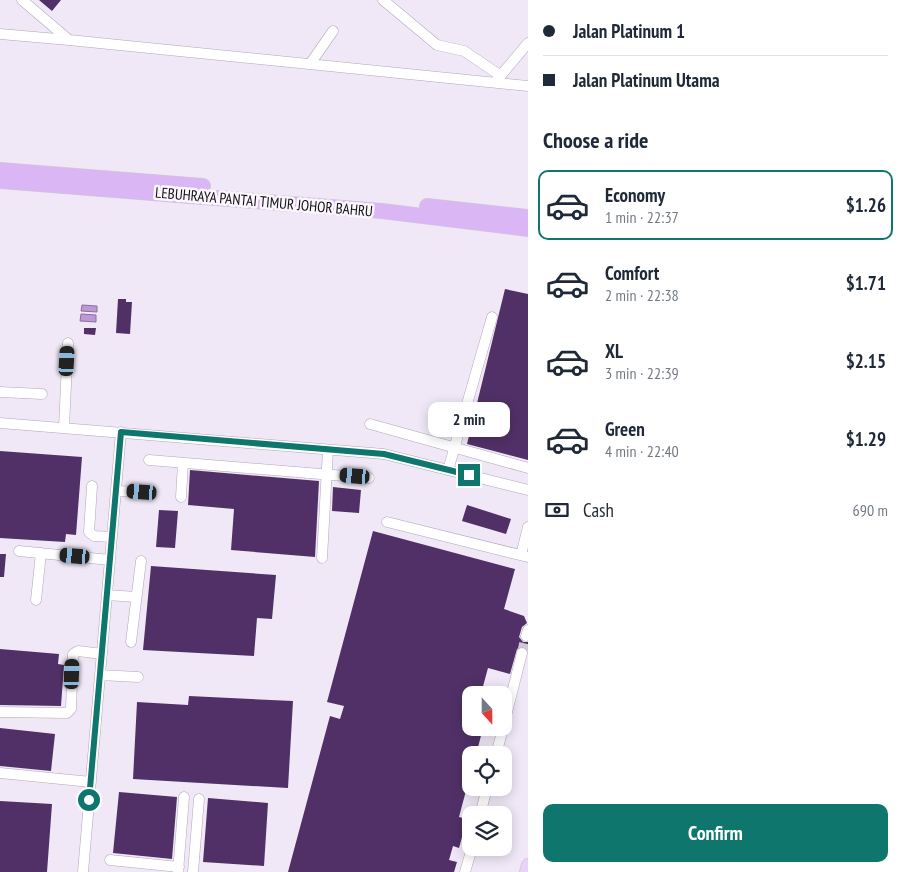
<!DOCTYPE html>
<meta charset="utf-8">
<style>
body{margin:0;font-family:"PT Sans Narrow",sans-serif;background:#f6f6f7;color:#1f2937;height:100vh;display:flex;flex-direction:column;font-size:19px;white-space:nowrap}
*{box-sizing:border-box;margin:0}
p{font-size:16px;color:#747a83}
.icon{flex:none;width:28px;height:28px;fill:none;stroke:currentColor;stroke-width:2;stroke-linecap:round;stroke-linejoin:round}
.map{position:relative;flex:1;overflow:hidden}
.sheet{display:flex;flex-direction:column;background:#fff;width:375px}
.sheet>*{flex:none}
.top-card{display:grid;align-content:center;height:110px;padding:0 15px;background:#fff}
.needle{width:32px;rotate:159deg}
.tools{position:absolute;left:462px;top:686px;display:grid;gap:10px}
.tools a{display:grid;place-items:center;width:50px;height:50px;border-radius:10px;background:#fff;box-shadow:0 2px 12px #0003;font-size:25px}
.end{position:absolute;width:22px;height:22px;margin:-11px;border:6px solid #0f766e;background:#fff;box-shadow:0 0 0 2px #fff}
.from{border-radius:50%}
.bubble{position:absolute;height:35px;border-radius:10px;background:#fff;box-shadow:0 2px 12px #0003;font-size:16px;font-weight:700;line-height:35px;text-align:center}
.car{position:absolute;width:15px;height:30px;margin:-15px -8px;border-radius:6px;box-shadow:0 0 4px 1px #0007;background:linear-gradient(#222 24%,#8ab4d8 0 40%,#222 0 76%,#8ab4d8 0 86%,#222 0)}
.top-card b{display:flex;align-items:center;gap:18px;height:48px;font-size:19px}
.top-card b+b{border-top:1px solid #e0e1e3}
.top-card i{width:12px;height:12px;background:#1f2937}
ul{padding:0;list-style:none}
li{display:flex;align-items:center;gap:15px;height:70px;margin:0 10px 8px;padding:0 5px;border:2px solid transparent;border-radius:10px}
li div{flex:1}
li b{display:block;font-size:19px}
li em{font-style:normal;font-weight:700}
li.on{border-color:#0f766e}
li>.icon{width:45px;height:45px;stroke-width:1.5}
h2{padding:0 15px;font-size:22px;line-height:60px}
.pay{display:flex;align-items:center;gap:12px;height:55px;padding:0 15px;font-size:19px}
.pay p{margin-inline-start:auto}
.action{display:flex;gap:10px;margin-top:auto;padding:10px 15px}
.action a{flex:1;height:58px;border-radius:10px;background:#0f766e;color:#fff;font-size:20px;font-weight:700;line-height:58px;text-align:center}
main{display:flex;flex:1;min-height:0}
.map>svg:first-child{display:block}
.water{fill:#bd98d7;stroke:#8a6f9d}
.building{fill:#513067}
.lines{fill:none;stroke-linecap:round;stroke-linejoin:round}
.minor-tunnel{stroke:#cfc8d5;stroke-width:10;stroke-dasharray:10 5;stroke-linecap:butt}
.minor-casing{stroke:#afa7b6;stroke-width:11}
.major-casing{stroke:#d0cfd0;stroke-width:14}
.highway-casing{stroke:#d0cfd0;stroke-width:16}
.minor{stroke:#fff;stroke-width:10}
.major{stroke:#e9d3f8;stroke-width:12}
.highway{stroke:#dab6f4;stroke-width:15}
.route{stroke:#0f766e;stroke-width:6}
.labels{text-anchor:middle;stroke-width:5;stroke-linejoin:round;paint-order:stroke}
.street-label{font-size:15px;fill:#121015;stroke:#fbf7fd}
</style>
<main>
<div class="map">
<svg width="528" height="872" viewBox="0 0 528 872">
<rect width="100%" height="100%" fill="#f0e8f7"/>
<path class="water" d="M82 305 97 306V312L81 311Z
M81 314 96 315V322L80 321Z"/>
<path class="building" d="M39 0H61L52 11Z
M505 289 528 294V460L467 444Z
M118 299H126V302H132L130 334 116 333Z
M84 328H96L95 335 84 334Z
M0 451 82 457 76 535 66 534 65 542 0 538Z
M190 470 319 481 315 557 231 550 234 509 188 505Z
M333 487 361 490 359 513 332 511Z
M467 505 511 519 506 534 462 521Z
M159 510 178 511 175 548 156 547Z
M373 531 515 569 504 609 524 616 527 623 522 627 519 637 523 642H528V650L523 646 517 649 510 674 488 668 482 690 495 693V695H471V728H483L476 755H471V772L459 817 467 819 459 848 453 846 449 860 457 862 454 872H288L330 716 340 719 344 706 327 702Z
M0 554H6L4 577H0Z
M151 566 276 575 272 619 257 618 254 656 143 650Z
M0 649 59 654 58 664 64 665 61 706 0 705Z
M189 696 293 701 288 788 133 779 137 702 188 705Z
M0 728 55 734 51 771 0 766Z
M119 792 177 797 172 859 113 853Z
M208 798 268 803 264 866 203 862Z
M0 801 52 804 47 872H0Z"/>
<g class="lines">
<path class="minor-tunnel" d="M522 653 526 636"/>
<defs>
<path id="minor" d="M22 0 69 40
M383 0 437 45 464 51 501 76
M0 34 69 40 528 86
M310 64 333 31
M497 80 528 43
M0 392 42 394
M0 423 384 454 528 490
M370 424 528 468
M64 427 68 343
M149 460 369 478
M448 470 492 317
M92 486 89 532 94 536 112 537
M116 491 142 492
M181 497 183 463
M387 522 528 557
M19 551 110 560
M521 555 528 527
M322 558 328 450
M107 595 136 597
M36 600 41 553
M526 636 528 630
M131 642 141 561
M100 675 138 677
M0 712 67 713 71 709 73 654 78 651 102 654
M504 724 522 653
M496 755 503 728
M0 773 91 782
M480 815 487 788
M110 860 179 867
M83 872 121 432
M178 872 184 797
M193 872 199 799
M465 872 472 848"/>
<path id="major" d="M526 872 528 865"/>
<path id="highway" d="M0 170 203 186
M0 181 382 211 528 229
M427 206 528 217"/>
</defs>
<use href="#minor" class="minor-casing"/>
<use href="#major" class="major-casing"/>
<use href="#highway" class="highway-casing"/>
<use href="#minor" class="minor"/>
<use href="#major" class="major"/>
<use href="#highway" class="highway"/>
</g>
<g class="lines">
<path class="route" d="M89 800 121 432 384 454 469 475"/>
</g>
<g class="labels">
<g class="street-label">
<text transform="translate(264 202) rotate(5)" y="5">LEBUHRAYA PANTAI TIMUR JOHOR BAHRU</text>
</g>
</g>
</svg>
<div class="tools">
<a><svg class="needle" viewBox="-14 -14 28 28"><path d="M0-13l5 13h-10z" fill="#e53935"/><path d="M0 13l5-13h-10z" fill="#747a83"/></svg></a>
<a><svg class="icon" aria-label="locate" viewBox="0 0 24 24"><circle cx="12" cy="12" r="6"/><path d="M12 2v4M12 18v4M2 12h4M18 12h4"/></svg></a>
<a><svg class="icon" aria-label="layers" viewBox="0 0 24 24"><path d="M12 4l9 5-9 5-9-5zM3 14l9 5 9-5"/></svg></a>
</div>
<i class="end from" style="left:89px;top:800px"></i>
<i class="end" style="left:469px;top:475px"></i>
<div class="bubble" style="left:428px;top:402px;width:82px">2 min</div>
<i class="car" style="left:67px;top:361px;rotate:3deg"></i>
<i class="car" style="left:355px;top:476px;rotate:275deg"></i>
<i class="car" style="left:142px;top:492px;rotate:274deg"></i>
<i class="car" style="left:75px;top:556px;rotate:275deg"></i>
<i class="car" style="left:72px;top:674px;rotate:2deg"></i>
</div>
<section class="sheet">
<div class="top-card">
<b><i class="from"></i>Jalan Platinum 1</b>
<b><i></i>Jalan Platinum Utama</b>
</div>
<h2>Choose a ride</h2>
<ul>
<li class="on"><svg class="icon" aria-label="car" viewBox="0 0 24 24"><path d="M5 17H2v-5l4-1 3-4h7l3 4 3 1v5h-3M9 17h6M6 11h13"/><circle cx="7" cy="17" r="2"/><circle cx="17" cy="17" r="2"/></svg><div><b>Economy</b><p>1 min · 22:37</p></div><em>$1.26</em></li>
<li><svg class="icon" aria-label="car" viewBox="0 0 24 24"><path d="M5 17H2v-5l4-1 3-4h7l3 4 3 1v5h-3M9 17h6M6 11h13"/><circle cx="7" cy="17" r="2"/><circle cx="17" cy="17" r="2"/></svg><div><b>Comfort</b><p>2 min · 22:38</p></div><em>$1.71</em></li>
<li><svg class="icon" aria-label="car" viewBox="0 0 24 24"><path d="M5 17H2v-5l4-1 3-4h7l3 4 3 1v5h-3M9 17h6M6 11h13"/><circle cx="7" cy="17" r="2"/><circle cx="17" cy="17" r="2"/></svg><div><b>XL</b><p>3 min · 22:39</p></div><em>$2.15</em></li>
<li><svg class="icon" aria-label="car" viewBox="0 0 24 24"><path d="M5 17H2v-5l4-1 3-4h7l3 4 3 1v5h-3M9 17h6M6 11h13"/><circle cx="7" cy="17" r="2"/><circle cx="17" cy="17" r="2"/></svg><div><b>Green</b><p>4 min · 22:40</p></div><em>$1.29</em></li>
</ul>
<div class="pay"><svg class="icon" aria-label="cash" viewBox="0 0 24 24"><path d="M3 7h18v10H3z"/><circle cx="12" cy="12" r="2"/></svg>Cash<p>690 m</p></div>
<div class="action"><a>Confirm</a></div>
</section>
</main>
